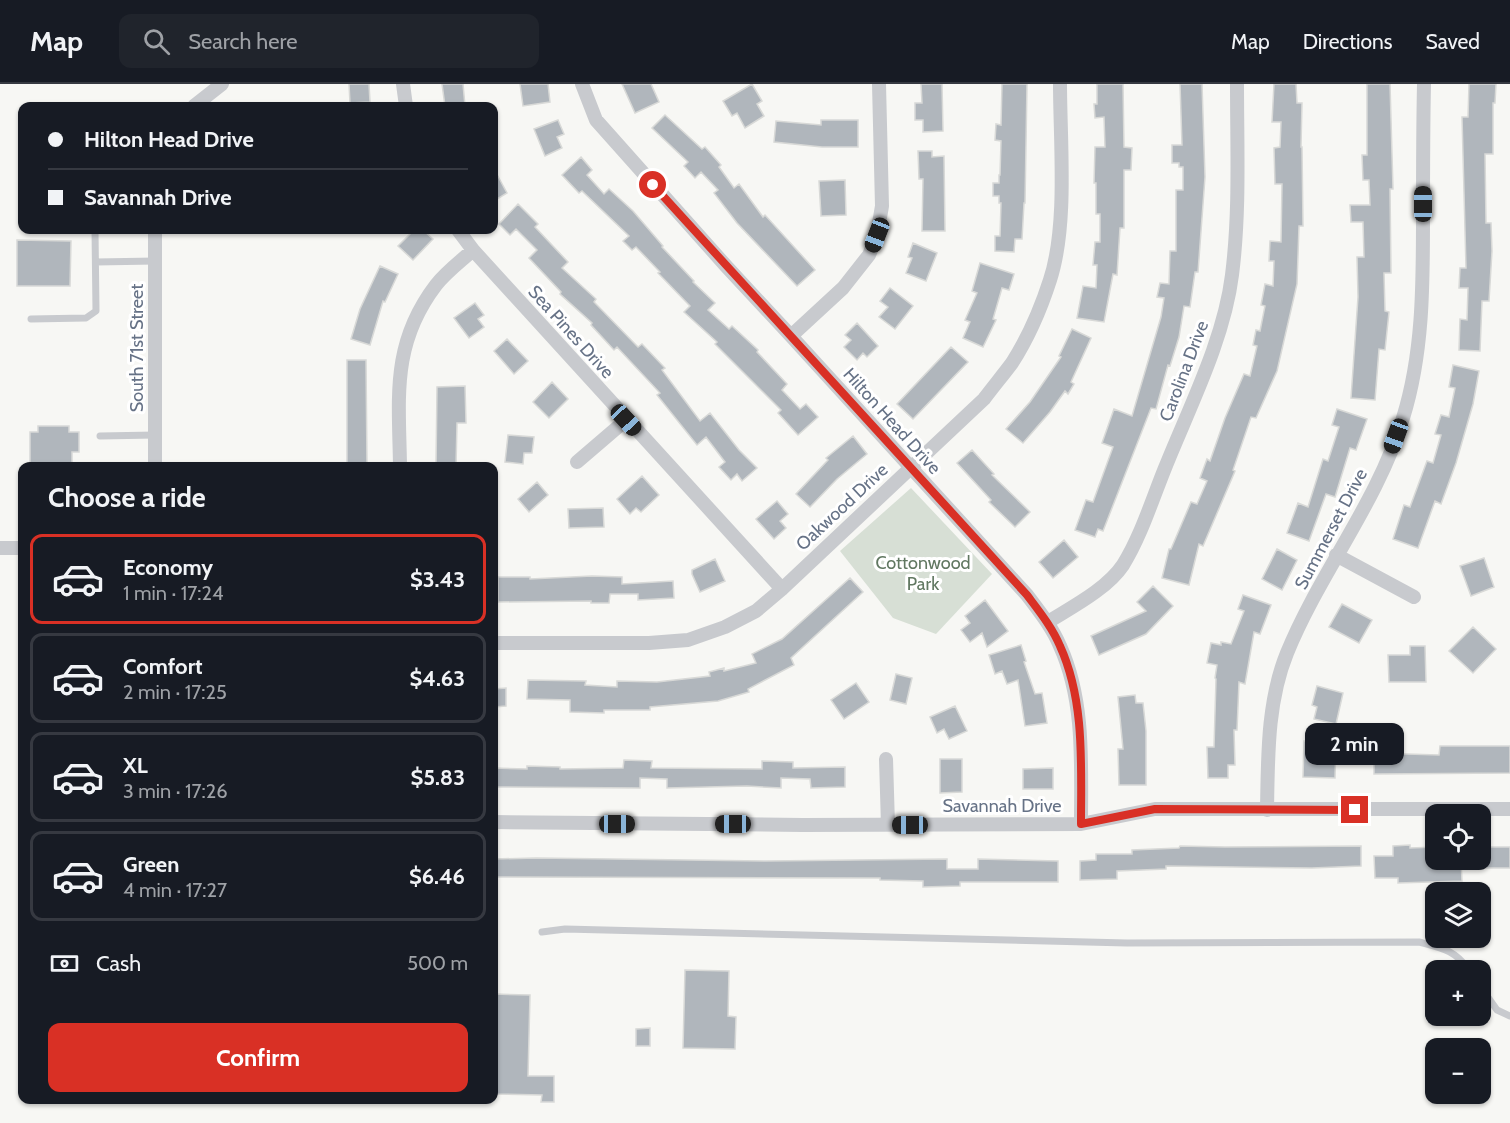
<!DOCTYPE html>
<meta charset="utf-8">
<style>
body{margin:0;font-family:Cabin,sans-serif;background:#20242c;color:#f1f3f6;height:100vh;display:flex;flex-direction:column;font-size:22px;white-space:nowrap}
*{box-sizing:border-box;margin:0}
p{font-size:20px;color:#9ea1a6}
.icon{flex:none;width:33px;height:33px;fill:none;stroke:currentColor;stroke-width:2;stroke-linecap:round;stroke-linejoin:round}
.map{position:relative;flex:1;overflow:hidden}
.side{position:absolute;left:18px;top:378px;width:480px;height:642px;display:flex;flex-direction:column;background:#171b24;border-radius:12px;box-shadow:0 2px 4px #0004}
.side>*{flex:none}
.guide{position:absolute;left:18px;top:18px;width:480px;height:132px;border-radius:12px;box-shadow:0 2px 4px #0004;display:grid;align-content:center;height:132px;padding:0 30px;background:#171b24}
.tools{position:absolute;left:1425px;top:720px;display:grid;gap:12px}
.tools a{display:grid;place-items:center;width:66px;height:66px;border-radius:12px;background:#171b24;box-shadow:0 2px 4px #0004;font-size:30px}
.end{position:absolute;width:27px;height:27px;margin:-14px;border:8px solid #d93025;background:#fff;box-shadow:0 0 0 3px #fff}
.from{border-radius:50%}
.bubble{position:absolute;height:42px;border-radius:12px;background:#171b24;box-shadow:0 2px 4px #0004;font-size:20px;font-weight:800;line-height:42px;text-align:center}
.car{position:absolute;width:18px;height:36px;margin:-18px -9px;border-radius:8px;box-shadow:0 0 4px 2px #0007;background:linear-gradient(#222 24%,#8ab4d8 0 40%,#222 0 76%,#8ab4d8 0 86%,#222 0)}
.guide b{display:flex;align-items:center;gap:21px;height:57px;font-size:22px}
.guide b+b{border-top:2px solid #363941}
.guide i{width:15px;height:15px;background:#f1f3f6}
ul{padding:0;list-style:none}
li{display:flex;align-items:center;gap:18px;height:90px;margin:0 12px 9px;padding:0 18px;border:3px solid #363941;border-radius:12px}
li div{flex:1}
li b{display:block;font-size:22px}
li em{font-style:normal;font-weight:800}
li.current{border-color:#d93025}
li>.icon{width:54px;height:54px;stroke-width:1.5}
h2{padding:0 30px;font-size:27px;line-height:72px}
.pay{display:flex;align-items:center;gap:15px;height:66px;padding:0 30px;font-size:22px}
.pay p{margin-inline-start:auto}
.action{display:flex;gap:12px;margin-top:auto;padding:12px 30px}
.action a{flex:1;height:69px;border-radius:12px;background:#d93025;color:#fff;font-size:24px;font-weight:800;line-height:69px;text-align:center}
header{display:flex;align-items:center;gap:36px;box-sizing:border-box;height:84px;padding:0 30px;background:#171b24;border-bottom:2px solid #363941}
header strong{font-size:28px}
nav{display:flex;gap:33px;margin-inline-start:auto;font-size:21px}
.search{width:420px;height:54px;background:#20242c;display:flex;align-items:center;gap:15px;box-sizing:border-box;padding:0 21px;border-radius:12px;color:#9ea1a6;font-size:22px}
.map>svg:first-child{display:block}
.green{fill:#d7dfd5}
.building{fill:#b0b6bc;stroke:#d8d9d7;stroke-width:1.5}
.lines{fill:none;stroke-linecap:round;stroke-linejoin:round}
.lane{stroke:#c8cace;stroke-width:7}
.street{stroke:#c8cace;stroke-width:14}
.route{stroke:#d93025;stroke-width:8}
.labels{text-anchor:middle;stroke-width:6;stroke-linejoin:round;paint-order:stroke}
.street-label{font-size:18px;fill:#667286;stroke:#fff}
.park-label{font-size:18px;fill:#617861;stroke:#fff}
</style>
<header>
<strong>Map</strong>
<div class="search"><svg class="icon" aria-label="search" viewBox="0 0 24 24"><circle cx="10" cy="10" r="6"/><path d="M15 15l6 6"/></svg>Search here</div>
<nav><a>Map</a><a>Directions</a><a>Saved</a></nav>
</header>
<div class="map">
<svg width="1510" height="1039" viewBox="0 0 1510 1039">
<rect width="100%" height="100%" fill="#f7f7f4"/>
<path class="green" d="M911 404 992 490 936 550 893 534 840 467Z"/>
<path class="building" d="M349 0H369L370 18 350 19Z
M442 0H463L465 22H445Z
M520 0H548L550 18 523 22Z
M622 0H651L659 18 635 29Z
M752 0 762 17 757 20 764 32 745 44 737 29 732 32 723 17Z
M921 0H942L943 47 923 48V36H915V19H922Z
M1002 0H1027L1025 119H1024L1022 155H1015L1014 168 995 167V152H1000L1001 119H999V112H993V99H999V91H1000L1001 57 995 56 996 40 1001 41Z
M1097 0H1123L1124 63 1132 64 1131 86H1124V144H1120L1117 191 1113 190 1104 238 1077 234 1083 202 1096 204 1097 181H1093L1095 158H1100V130H1096V99H1094L1095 63H1105L1104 33 1095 34 1094 20H1097Z
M1180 0H1202L1205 93 1198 188H1195L1190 223 1184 222 1179 253 1170 282 1168 281 1156 325 1151 324 1103 447 1098 445 1095 453 1075 446 1086 416 1093 418 1113 363 1102 359 1114 325 1132 332 1161 233 1164 214 1157 213 1160 199 1169 200 1170 167H1176V106H1183V83H1179V79H1172V61H1182Z
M1274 0H1296L1297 19H1302L1301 63H1302L1303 142H1299L1297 200 1277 287 1256 334 1251 333 1233 386 1235 387 1203 462 1199 460 1189 501 1162 494 1169 465H1171L1191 418 1197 420 1207 397 1200 394 1207 375 1210 377 1225 334 1244 290 1250 292 1257 262 1253 261 1256 246 1260 247 1265 222 1261 221 1265 200 1273 202 1274 177H1269L1270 157 1281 158 1282 100H1275L1274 64 1280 63 1281 38H1272Z
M1367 0H1390L1393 105H1390L1391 189H1384L1385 227 1389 228 1385 266 1379 265 1375 316 1351 314 1358 213 1357 173H1364L1363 138H1351L1350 121H1370L1369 96H1363L1362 71H1367Z
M1469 0H1496L1495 19H1493V70H1485L1486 139H1491L1492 167 1489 217H1482L1480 267 1459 266 1460 235 1467 236 1468 204H1459L1460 184H1466L1462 33H1468Z
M665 31 702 65 705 63 721 81 719 83 734 104 739 100 763 133 765 131 815 186 797 202 737 139 714 109 718 106 701 88 695 94 684 82 688 78 652 44Z
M558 36 564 50 557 53 562 64 545 72 534 45Z
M821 36H858V63H822L774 58 776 37 821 41Z
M918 67H932V73L944 72 945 147H922L923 95H919Z
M581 73 592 86 587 91 604 110 609 105 633 127 663 162 662 163 694 197 693 198 715 219 708 226 729 245 732 242 758 266 757 268 787 300 782 306 800 325 806 320 818 333 798 351 778 329 781 326 715 260 717 258 684 228 690 222 658 189 660 188 636 163 632 166 623 157 629 152 582 107 579 109 562 91Z
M494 85 507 109 494 117Z
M845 96 846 131 821 132 819 97Z
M518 120 538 140 535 143 568 178 562 184 596 215 594 218 638 263 642 260 665 284 662 286 700 337 710 329 739 366 757 384 742 397 737 390 731 396 719 383 725 378 706 353 697 361 657 311 660 309 617 263 614 266 591 241 592 239 560 210 561 208 529 174 537 166 516 145 510 151 499 140Z
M414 146H423L433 155 413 176 398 162Z
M17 156 71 157 70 202H17Z
M913 159 937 169 926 197 906 189 912 174 908 173Z
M980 179 1014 190 1009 206 1002 204 993 235 996 236 983 263 963 254 970 238 965 236 977 209 972 207Z
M380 182 398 190 385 218 383 217 370 261 351 255 360 225Z
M890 204 913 222 895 245 879 233 888 223 880 217Z
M475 219 484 231 478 235 484 243 469 254 454 234Z
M857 239 878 262 867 273 863 269 857 276 844 263 851 256 845 251Z
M1072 245 1091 254 1071 298 1074 300 1068 310 1065 307 1050 328 1023 359 1006 345 1030 318 1061 273 1059 272Z
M507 255 528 277 514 290 494 267Z
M951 263 968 278 913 335 897 320Z
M347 276H366L367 382H347Z
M1453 281 1479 287 1473 320 1456 379 1441 420 1435 417 1418 464 1393 455 1404 421 1410 423 1427 377 1433 379 1441 351 1435 350 1441 331 1449 333 1455 304 1449 303Z
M552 298 568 315 549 334 533 318Z
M465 302 466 339H457L456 382H436L437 303Z
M1337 325 1367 335 1356 366 1350 364 1335 413 1326 410 1309 457 1287 449 1298 419 1308 423 1323 375 1328 377 1339 343 1332 341Z
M38 342H69V348H79V368H72V382H30V348H38Z
M508 351 534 353 532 369H524L523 380 505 378Z
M853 352 867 370 837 395 810 423 796 410 828 376 826 374Z
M972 366 994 390 992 391 1030 428 1015 443 989 418 991 416 957 379Z
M642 392 659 411 641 428 636 424 630 430 617 415Z
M537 398 548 411 529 428 518 415Z
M777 417 788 430 780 437 786 444 774 455 756 435Z
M603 424 604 443 569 444 568 425Z
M1064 456 1078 473 1053 494 1039 478Z
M1277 465 1297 476 1282 506 1262 495Z
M1484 474 1494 503 1471 512 1460 482Z
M715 475 725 497 700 508 692 490V486Z
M592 492 622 493V500L673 497 674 514 638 516V510H610L609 519H591V517L498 518V493H530V495Z
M850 494 863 508 791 574 794 581 748 605 749 608 718 617 650 623V626H604V629L570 628V616L527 615 528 596 586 597 585 601 617 603V597L657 598 710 592 709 588 724 584V587L756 579 752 570 782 555Z
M1153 502 1173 522 1146 550 1099 571 1091 552 1146 527 1137 518Z
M1243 511 1271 521 1260 550 1254 548 1245 600 1239 598 1237 646H1234L1235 681H1228V694H1208L1207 663H1214L1216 595 1215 594 1217 581 1207 579 1211 559 1221 561V558L1231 560 1244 527 1238 525Z
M985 516 1008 547 987 563 982 549 970 558 961 546 970 539 965 532Z
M1342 520 1372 536 1359 559 1329 543Z
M1473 543 1496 565 1473 589 1449 567Z
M1021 561 1026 577 1024 578 1035 610 1042 609 1047 639 1025 642 1018 596 1007 600 1002 587 995 590 989 571Z
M1410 562H1425L1426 598H1389L1388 571H1410Z
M896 590 912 594 906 620 890 616Z
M856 599 869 618 844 635 831 616Z
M1317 602 1343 609 1336 640 1314 635 1317 623 1312 621Z
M506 604V622L494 623V605Z
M1135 611 1136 619H1143L1146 647V701H1119L1118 665H1123L1118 613Z
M955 622 967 647 949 655 944 645 937 649 930 633Z
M1304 657 1336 658 1335 694 1303 693Z
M1440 662H1510V689L1374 690V669L1439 671Z
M940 675H962V708L940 709Z
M624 676 652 677 651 684 762 685V677L793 678V684L845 683V703L811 704 810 695 781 694V704L747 702 667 704V695L640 694V704L494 703V684L527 685V682L560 683V685L623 684Z
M1053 684V705H1023V685Z
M1410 761V764L1436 763V776H1461L1462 797 1398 799V794H1375L1374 772H1393V762Z
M1180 762 1225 763 1361 762V782L1312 784 1166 782V785L1117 787V795L1080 796V777L1096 776V770H1132V766L1179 764Z
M1480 763H1510V784H1480Z
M536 774 766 777 947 775V785H978V775L1058 777V798H960V802L923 803V797L880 796V794L494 793V775Z
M685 886 729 887 728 932 736 933 735 965 683 964Z
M494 910 530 911 528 992H554V1018H541L542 1011 494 1010Z
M650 944V962H636V945Z"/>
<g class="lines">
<path class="lane" d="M96 178 155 177
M31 235 86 234 96 227 95 146
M100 352 155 351
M542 848 565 845 1127 859 1419 858C1442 864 1455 866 1469 886
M1480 902 1497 926 1510 932"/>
<path class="street" d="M403 0 406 22
M582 0 596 36 726 182 791 252 1027 511C1039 527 1052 543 1060 562 1085 617 1081 681 1081 740
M194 22 222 0
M155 146V382
M458 146 473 166 782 505
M791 252 843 204 869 171 877 151 882 122 879 0
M577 378 626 336
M400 382C399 313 391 260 436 201 446 188 461 177 473 166
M0 464H22
M1336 471 1414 513
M1048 538C1072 523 1107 505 1123 481 1141 452 1152 416 1165 384 1189 324 1224 256 1232 191 1240 128 1237 64 1237 0
M494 559H649L688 556 725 543 756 527 782 505 984 315C993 303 1003 291 1012 279 1028 254 1041 224 1050 196 1068 141 1060 58 1060 0
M886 675 888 741
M1267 726C1268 674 1267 618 1287 569 1320 488 1378 418 1403 334 1423 270 1423 202 1423 136 1423 91 1423 45 1424 0
M494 738 803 741 1081 740 1155 725H1510"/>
</g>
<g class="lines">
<path class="route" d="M653 101 1027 511C1039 527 1052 543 1060 562 1085 617 1081 681 1081 740L1155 725 1355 726"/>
</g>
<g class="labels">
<g class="street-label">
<text transform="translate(571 248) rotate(48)" y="6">Sea Pines Drive</text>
<text transform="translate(137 264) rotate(-90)" y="6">South 71st Street</text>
<text transform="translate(1184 287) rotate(-69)" y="6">Carolina Drive</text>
<text transform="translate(892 337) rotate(48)" y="6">Hilton Head Drive</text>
<text transform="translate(842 423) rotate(-43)" y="6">Oakwood Drive</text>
<text transform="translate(1331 445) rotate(-62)" y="6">Summerset Drive</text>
<text x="1002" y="728">Savannah Drive</text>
</g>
<g class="park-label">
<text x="923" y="485">Cottonwood<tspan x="923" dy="21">Park</tspan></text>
</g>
</g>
</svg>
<div class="tools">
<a><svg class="icon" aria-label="locate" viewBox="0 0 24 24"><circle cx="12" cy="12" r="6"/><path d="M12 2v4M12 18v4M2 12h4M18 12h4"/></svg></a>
<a><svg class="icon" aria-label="layers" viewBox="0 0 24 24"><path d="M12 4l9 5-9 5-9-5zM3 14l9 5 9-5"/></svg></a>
<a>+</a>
<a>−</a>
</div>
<i class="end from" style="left:653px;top:101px"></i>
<i class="end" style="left:1355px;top:726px"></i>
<div class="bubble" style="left:1305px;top:639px;width:99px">2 min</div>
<i class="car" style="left:1423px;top:120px;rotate:0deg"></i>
<i class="car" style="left:877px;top:151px;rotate:201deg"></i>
<i class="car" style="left:626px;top:336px;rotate:137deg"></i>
<i class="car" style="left:1396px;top:352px;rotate:200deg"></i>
<i class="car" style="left:617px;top:740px;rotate:90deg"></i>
<i class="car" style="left:733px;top:740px;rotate:270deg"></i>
<i class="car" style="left:910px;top:741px;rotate:270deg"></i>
<div class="guide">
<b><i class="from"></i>Hilton Head Drive</b>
<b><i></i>Savannah Drive</b>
</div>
<section class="side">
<h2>Choose a ride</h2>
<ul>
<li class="current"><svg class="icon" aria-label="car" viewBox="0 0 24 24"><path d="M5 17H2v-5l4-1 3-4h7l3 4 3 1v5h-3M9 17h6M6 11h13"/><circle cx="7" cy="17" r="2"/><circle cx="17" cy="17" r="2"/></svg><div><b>Economy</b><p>1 min · 17:24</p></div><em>$3.43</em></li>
<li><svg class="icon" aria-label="car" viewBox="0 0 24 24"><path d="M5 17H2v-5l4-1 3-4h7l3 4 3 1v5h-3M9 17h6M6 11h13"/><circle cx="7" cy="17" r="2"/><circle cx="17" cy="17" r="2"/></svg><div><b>Comfort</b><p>2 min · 17:25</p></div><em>$4.63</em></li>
<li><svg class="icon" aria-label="car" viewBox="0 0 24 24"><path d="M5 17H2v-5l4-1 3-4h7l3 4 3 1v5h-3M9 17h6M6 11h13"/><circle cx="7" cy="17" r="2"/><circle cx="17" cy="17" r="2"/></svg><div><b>XL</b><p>3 min · 17:26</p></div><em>$5.83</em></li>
<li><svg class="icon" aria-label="car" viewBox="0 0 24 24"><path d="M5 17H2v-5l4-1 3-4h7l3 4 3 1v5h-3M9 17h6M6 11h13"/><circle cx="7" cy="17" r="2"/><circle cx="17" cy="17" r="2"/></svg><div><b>Green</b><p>4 min · 17:27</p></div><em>$6.46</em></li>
</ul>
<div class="pay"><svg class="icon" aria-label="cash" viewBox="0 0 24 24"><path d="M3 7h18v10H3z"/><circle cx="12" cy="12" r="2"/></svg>Cash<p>500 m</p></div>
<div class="action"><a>Confirm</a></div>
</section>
</div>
